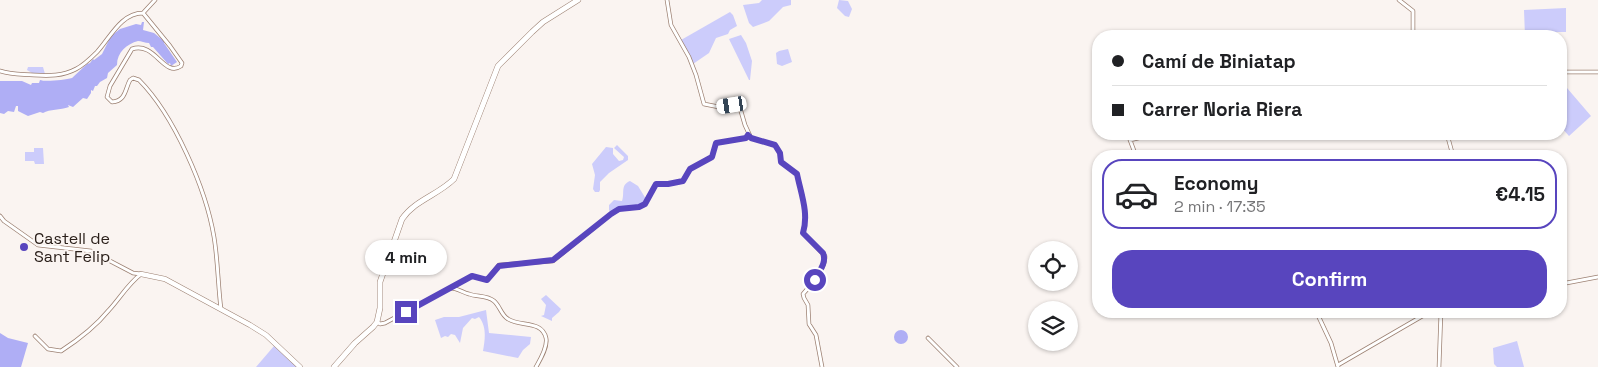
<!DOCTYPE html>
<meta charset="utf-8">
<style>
body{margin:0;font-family:"Space Grotesk",sans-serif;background:#f2f2f2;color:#202124;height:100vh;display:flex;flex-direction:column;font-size:19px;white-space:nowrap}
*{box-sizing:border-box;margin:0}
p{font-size:16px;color:#757577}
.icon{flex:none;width:28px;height:28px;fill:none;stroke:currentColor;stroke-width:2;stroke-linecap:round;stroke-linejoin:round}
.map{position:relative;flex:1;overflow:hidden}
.drawer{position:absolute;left:1092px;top:150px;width:475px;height:168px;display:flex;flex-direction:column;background:#fff;border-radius:20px;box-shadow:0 1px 4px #0004}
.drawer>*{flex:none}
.guide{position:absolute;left:1092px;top:30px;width:475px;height:110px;border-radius:20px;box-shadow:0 1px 4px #0004;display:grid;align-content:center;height:110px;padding:0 20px;background:#fff}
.tools{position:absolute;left:1028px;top:241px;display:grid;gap:10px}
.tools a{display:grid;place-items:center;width:50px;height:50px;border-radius:50%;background:#fff;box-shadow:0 1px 4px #0004;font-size:25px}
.end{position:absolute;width:22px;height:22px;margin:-11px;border:6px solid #5845be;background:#fff;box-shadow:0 0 0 2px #fff}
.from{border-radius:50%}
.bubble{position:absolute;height:35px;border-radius:18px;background:#fff;box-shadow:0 1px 4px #0004;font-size:16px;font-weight:700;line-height:35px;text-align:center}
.car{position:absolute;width:15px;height:30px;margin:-15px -8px;border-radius:6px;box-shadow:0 0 4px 1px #0007;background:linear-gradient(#fff 24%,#345 0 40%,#fff 0 76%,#345 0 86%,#fff 0)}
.guide b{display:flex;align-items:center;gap:18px;height:48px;font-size:19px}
.guide b+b{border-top:1px solid #e0e0e0}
.guide i{width:12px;height:12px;background:#202124}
ul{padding:9px 0 0;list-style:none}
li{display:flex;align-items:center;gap:15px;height:70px;margin:0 10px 8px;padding:0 10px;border:2px solid transparent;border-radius:20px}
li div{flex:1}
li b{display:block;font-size:19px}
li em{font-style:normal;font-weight:700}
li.selected{border-color:#5845be}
li>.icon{width:45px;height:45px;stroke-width:1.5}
.action{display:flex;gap:10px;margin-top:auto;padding:10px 20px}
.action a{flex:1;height:58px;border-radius:20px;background:#5845be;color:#fff;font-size:20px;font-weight:700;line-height:58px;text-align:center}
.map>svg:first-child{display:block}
.green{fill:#ccccfb}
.water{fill:#afaef5}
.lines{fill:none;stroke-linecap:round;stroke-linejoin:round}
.minor-casing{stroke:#9c8072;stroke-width:4.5}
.tertiary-casing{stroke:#9c8072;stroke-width:5.5}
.secondary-casing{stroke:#9c8072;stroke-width:6}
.minor{stroke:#fff;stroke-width:3}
.tertiary{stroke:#fff;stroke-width:4.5}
.secondary{stroke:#fff;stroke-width:5}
.route{stroke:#5845be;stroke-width:6}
.poi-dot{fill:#5845be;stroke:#faf4f1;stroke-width:2}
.labels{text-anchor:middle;stroke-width:4;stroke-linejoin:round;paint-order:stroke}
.poi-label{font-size:16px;fill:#2b201b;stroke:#faf4f1;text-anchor:start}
</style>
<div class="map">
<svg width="1598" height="367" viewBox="0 0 1598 367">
<rect width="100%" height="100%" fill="#faf4f1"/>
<path class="green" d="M762 0H791V5L783 7 769 21 753 27 749 23 743 5 759 3Z
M839 0 848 1 852 9 849 17 845 16 837 8Z
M1566 8V32H1552V36H1525L1524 10Z
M730 12 733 15 737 26 730 30 728 34 716 38 709 53 693 64 681 40Z
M741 35 746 43 752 61 750 80H749L729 39Z
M788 49 792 62 782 66 777 64 776 53 779 51Z
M28 67H43L45 74 32 73 27 70Z
M1561 81 1591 116 1569 136 1561 127Z
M617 145 628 156V160L609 173 600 182V190L599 192H595L593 189 595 175 592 164 606 147 613 148V154L619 161 623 160 624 157 614 148Z
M34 148H43L44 164H35L34 161H25V152H34Z
M630 181 638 186 646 199 639 206 619 208 611 213 609 210V205L614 200 622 201C625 193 620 185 630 181Z
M546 295 561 309 559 312 552 318V321L541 316 544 315 546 305 541 299Z
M486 310 489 333 531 337 530 344 523 350 518 358 483 351C485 339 487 327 479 317L475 319 472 318 463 328 460 343 455 335 451 334 448 337 445 336 441 338 435 320 444 317H459Z
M1517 341 1524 367H1497L1494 364 1493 348Z
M274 346 297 367H256Z"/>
<path class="water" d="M142 22H144L143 30 154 33 164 41V43L177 62 171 66 170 63 168 64 153 47H151L149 43C145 43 141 41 138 41 127 44 117 52 117 65L108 73 107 78 100 82 97 86H95L93 91 91 90V93L87 99 83 98 73 107 68 105 69 107C60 110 50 109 43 113L40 112 28 116 18 111V106H16L14 112 8 111 4 114 0 113V81H22L31 85 32 83H39L40 80C45 82 65 80 72 78L87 64 90 63 93 59 94 60 102 54 111 36 120 29 136 24 141 25Z
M894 337a7 7 0 1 1 14 0a7 7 0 1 1-14 0Z
M0 333 8 338 28 343 21 367H0Z"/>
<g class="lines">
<defs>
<path id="minor" d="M667 0 671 25 689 57 696 75 704 104 719 107 732 105 740 108 745 125 751 138 775 145 780 153 781 162 797 174C801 194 809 212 803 233L825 256C826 268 811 285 803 294L804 298 808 305 809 324 816 335 822 367
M1399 0 1413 11V36
M143 13 170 46 182 63 181 66C164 78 155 41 132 49L110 86 107 97 112 102C126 101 125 89 130 80L133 78 139 80C174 115 206 189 214 237 218 261 218 286 221 309
M143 13 155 0
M0 71C12 75 22 74 34 75 49 76 63 76 76 69 84 65 91 58 97 52 110 38 121 13 143 13
M1562 72H1598
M1447 134 1453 156
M1136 156 1130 140 1155 134
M0 216 4 221 38 245 91 251 133 273 141 274
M1561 284 1598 277
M450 288 472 276 487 280 499 265 553 261 611 214 619 209 639 207 645 204 656 184H668L683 181 690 169 712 157 716 143 746 138 748 135
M1316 311 1331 343 1338 367
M377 322 380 324 385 323 450 288C457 288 462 292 469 294 477 297 487 295 494 301 500 306 501 315 508 319 520 327 542 320 546 338 548 347 540 360 536 367
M35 336 48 349 61 351C78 340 96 326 109 310 120 298 128 284 141 274
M928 338 957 367
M1338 365 1431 311
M1439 367 1441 311"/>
<path id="tertiary" d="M141 274 165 279 250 325 266 335 300 367"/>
<path id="secondary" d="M334 367 355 343 373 327 377 322 380 308V282L402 219C415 200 438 195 454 179L498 66 532 32 543 22 578 0"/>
</defs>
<use href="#minor" class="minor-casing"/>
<use href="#tertiary" class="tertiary-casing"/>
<use href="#secondary" class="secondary-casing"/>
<use href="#minor" class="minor"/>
<use href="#tertiary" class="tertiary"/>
<use href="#secondary" class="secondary"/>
</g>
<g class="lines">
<path class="route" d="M406 312 472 276 487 280 499 266 553 260 611 214 619 209 639 207 645 204 656 184H668L683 181 690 169 712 157 716 143 746 138 748 135 751 138 775 145 780 153 781 162 797 174C801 194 809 213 803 233L823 253C827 263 819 271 815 280"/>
</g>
<circle class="poi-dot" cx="24" cy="247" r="5"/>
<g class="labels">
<g class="poi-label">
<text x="34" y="244">Castell de<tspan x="34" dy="18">Sant Felip</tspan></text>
</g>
</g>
</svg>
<div class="tools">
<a><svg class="icon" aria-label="locate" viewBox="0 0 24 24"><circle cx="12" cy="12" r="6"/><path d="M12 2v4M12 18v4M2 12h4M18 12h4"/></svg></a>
<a><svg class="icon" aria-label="layers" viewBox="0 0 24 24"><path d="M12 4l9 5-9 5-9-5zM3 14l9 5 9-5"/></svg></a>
</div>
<i class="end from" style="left:815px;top:280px"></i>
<i class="end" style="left:406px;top:312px"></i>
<div class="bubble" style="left:365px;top:240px;width:82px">4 min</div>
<i class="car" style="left:732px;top:105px;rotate:261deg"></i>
<div class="guide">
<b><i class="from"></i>Camí de Biniatap</b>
<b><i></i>Carrer Noria Riera</b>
</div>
<section class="drawer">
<ul>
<li class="selected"><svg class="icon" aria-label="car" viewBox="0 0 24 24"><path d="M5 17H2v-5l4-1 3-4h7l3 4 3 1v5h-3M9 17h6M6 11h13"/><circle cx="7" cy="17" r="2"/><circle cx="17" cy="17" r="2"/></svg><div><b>Economy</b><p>2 min · 17:35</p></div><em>€4.15</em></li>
</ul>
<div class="action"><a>Confirm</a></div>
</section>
</div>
